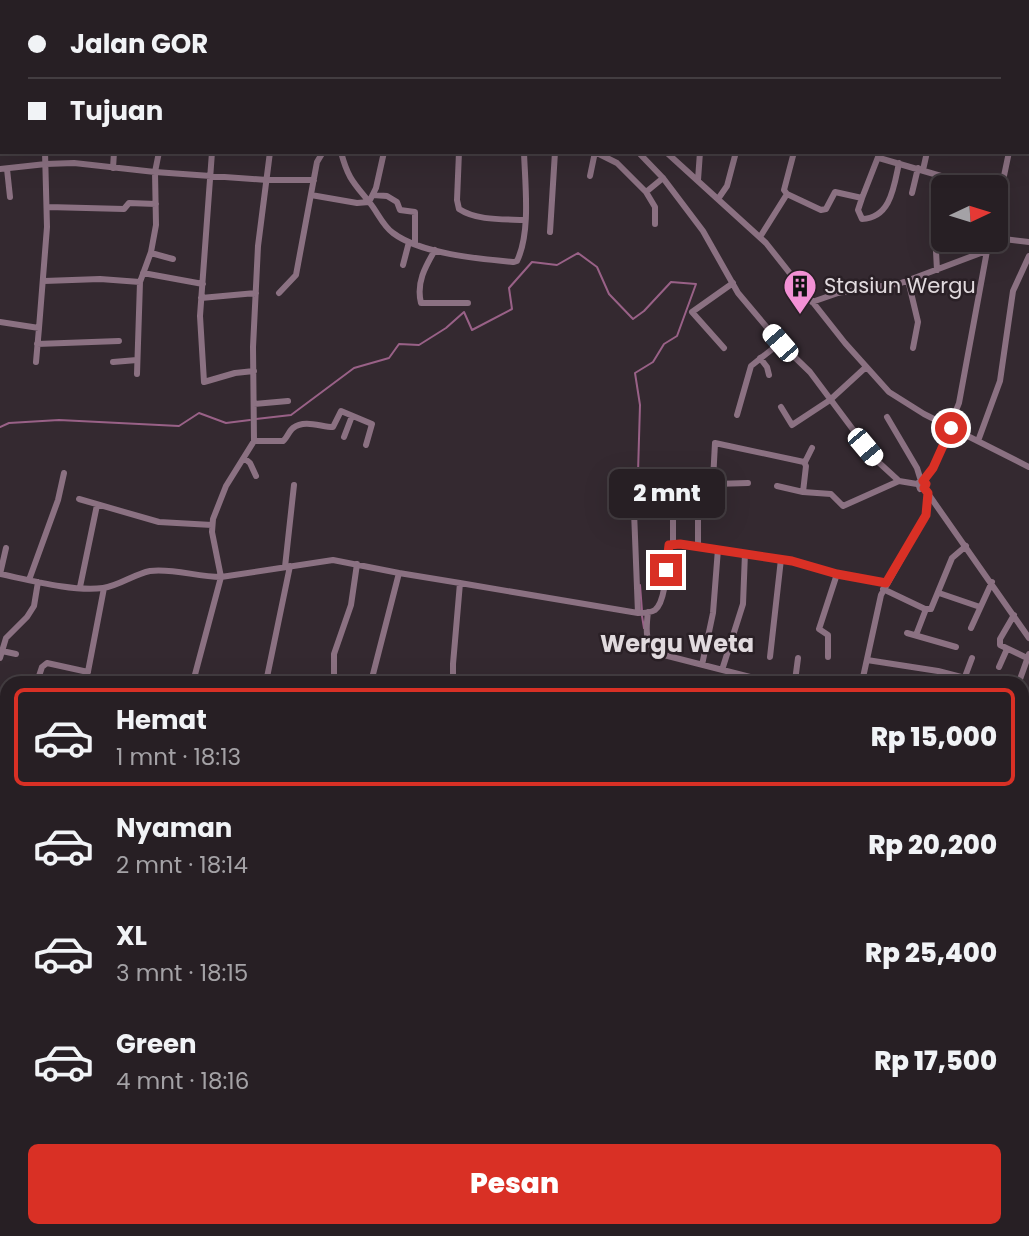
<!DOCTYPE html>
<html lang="id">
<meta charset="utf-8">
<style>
body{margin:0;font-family:Poppins,sans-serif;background:#2f272c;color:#f1f3f6;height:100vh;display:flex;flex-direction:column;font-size:26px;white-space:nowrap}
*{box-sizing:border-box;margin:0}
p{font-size:23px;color:#a4a2a6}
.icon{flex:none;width:38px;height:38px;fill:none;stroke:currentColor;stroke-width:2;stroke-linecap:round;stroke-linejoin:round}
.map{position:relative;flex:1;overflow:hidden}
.drawer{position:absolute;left:0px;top:676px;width:1029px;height:562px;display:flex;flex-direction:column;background:#271f24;border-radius:21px 21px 0 0;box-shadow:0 7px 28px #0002,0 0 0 2px #433d41}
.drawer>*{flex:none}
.hud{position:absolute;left:0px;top:0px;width:1029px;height:154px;box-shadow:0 7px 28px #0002,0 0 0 2px #433d41;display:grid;align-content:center;height:154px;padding:0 28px;background:#271f24}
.needle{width:46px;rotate:86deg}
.tools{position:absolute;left:931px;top:175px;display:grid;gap:14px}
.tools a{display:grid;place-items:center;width:77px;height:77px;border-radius:10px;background:#271f24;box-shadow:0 7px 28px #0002,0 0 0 2px #433d41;font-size:35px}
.end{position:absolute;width:32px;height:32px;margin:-16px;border:9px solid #d93025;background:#fff;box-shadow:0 0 0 4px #fff}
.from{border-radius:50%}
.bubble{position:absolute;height:49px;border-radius:10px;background:#271f24;box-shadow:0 7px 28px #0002,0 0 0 2px #433d41;font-size:23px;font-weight:800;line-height:49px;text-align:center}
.car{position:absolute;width:21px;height:42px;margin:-21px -10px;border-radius:9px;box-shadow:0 0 5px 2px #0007;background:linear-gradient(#fff 24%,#345 0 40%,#fff 0 76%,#345 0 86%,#fff 0)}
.hud b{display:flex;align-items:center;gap:24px;height:66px;font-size:26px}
.hud b+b{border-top:2px solid #433d41}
.hud i{width:18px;height:18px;background:#f1f3f6}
ul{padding:12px 0 0;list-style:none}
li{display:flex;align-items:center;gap:21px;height:98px;margin:0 14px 10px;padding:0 14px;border:4px solid transparent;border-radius:10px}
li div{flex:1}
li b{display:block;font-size:26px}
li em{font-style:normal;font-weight:800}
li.current{border-color:#d93025}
li>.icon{width:63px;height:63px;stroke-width:1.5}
.action{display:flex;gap:14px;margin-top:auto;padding:14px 28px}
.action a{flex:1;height:80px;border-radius:10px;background:#d93025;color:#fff;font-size:28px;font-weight:800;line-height:80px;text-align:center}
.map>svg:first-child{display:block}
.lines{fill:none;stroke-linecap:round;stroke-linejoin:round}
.stream{stroke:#996187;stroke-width:2}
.minor{stroke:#8b7182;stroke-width:6}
.route{stroke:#d93025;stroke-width:9}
.labels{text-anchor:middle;stroke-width:5;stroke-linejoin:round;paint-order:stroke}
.poi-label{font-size:21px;fill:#e1dade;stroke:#2a2026;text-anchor:start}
.quarter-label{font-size:24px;font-weight:bold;fill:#e1dade;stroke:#2a2026}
</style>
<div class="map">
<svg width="1029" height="1236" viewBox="0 0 1029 1236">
<rect width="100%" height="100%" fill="#342930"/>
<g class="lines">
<path class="stream" d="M256 419 291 415 354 368 389 358 399 344 419 345 446 328 464 312 472 330 512 309 509 288 532 262 557 265 578 253 597 267 609 294 633 319 644 311 671 282 696 284 677 336 664 344 653 362 635 373 640 405 637 506
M0 427 9 423 59 420 179 426 199 413 226 423 250 420
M640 585 642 611
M642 616 644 628
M1022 714 1029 713"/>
<path class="minor" d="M277 0 286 2
M504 0 507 2
M125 2V0
M173 2V0
M227 2V0
M351 2V0
M414 2V0
M487 2 488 0
M637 2 638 0
M675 2H679
M710 2V0
M742 2V0
M800 2V0
M844 2V0
M989 2 990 0
M1027 73 1029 66
M212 152 200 316 204 382 235 373 254 371
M341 152C348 179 354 183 370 203 378 213 383 226 393 233 421 254 480 259 514 262L517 261C531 232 525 184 524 152
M459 152 457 200 459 209C477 221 504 219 525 220
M638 152 663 178 703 231 738 293 780 343 810 372 875 459 899 481 917 484
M666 152 766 243 845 343 889 392 924 414 1029 467
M597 153 617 163 646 192 663 178
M879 158 941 176 1003 182
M113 168 114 152
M0 169 46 164 74 163 155 172 267 180H314
M7 169 10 197
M923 170 927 152
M590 176 595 152
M698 180 700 152
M646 192 655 207V224
M912 193 918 168
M787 194 821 210 826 209 835 192 862 198 880 152
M311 195 357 203 369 202 376 188 384 152
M373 195 387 196 397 202 400 210 415 212V243
M862 198 858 210 862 219C891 218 894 186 899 163
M718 199 727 186 736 152
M48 207 124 209 129 203 156 204
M996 214 1009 152
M550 232 555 152
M760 237 787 194 784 190 794 152
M996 238 1029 242
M435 250C425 267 416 283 421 303H468
M151 253 173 259
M403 265 409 242
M937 270 934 213 941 176
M143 273 203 284
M908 280 918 322 913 348
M44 281 100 279 140 282
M279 293 296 275 317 162 323 152
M201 298 256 293
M812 302 838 293 901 283 986 251
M0 322 39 328 47 227 45 152
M37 344 119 341
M724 348 692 312 733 283
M760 358 767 367 769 375
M36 362 39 328
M113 362 137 360
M137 374 140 282 151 252 156 225 155 172 159 152
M254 404 288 401
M781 407 792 425 830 400 866 367
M737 415 751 366 780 343
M887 417 917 468 921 481
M344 437 352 416
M254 441H283C287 438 289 431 293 428 305 419 321 427 333 427L341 411 372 424 366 445
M978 441 1000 381 1013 291 1029 256
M244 458 250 463 256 476
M805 462 812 448
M923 481 926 486 920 489 918 483 923 481 933 468 959 403 989 240
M715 484 748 483
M633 486 638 613C643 613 650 613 655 610 667 600 666 563 668 547L673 543 792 561 837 574 886 583
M777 486 803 492
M929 495 1029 638
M79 499 159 522 212 525
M673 543V509L678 507 698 506
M698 546V506L709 503 712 499 715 443 804 462 806 466 803 492 831 494 843 506 899 481
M285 567 294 485
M0 574C29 580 74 592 103 588 119 586 134 574 150 571 173 568 197 577 221 577L333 560 399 573
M0 574 6 548
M29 580 58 500 64 473
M460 583 638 613
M80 587 97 505
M883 589 925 609H931L952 558 966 546
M939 593 980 607
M648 612C646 628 644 646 660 654L754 678 828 682
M1014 615 1000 639V645L1027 658
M971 628 992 582
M907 633 956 647
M916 635 926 609
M2 651 16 654
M770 657 781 559
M828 657V635L819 629 837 574
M0 658 6 638 27 617 34 606 38 582
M867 660 938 671 965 678
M702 665 713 613 718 549
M999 667 1007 649
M722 670 743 604 745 553
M309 679 314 682
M795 681 798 658
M37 682 42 667 47 663 88 672
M86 682 104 588
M193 682 221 577 212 532 213 519 226 486 254 441 253 347 258 246 270 152
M266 682 290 566
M334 682V654L351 605 357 564
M371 682 399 573 460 583 453 664V682
M862 682 881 595 926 515 928 493 924 488
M963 682 972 658
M1019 682 1029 654
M0 692 7 694
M1022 718 1029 717
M1022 748 1029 750
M1022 779 1029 781
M1022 878 1029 880
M0 886 7 887
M1022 958 1029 923
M3 964 7 935
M1022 990H1026L1029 960
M1022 1016 1026 990 1029 991
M0 1022 7 1023
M1022 1111 1029 1112
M0 1113 1 1103 7 1101
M1022 1191 1029 1190
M0 1222 7 1188
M0 1230 16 1232 18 1230
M388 1230 409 1236
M524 1231 548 1236
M87 1236 89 1230
M204 1236 205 1230
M294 1236V1230
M351 1236 352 1230
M450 1236 453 1230
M608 1236 610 1230
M752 1236 753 1230
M824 1236 826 1230
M902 1236 903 1230
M990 1236 991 1230
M997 1236 998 1230"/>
</g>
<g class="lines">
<path class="route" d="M666 570 669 545 680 544 792 561 837 574 886 583 926 515 928 493 924 488 926 484 923 481 933 468 951 428"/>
</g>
<defs>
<symbol id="building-pin" viewBox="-11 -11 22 30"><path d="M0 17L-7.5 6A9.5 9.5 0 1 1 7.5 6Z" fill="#f391d5" stroke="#2a2026"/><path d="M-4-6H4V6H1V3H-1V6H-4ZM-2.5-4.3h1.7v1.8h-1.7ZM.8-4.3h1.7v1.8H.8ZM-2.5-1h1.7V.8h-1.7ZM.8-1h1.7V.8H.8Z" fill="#111"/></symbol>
</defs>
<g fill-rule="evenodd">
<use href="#building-pin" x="781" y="267" width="38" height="52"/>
</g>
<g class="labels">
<g class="poi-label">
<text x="824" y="293">Stasiun Wergu</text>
</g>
<g class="quarter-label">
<text x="677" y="652">Wergu Weta</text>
</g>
</g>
</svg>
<div class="tools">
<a><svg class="needle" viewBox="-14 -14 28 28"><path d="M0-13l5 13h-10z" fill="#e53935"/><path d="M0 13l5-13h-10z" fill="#a4a2a6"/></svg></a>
</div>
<i class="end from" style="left:951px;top:428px"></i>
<i class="end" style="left:666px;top:570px"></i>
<div class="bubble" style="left:609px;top:469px;width:116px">2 mnt</div>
<i class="car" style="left:780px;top:343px;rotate:319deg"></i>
<i class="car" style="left:865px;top:447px;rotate:140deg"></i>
<div class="hud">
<b><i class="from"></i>Jalan GOR</b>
<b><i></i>Tujuan</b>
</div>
<section class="drawer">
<ul>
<li class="current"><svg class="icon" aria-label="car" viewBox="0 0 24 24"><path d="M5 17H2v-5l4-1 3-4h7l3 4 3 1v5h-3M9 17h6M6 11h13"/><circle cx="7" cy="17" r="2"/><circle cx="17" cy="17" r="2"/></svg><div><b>Hemat</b><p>1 mnt · 18:13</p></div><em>Rp 15,000</em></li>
<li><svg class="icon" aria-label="car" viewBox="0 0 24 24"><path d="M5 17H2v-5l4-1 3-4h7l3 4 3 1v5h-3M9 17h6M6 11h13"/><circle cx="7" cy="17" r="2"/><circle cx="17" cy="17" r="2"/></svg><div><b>Nyaman</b><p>2 mnt · 18:14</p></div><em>Rp 20,200</em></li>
<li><svg class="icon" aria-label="car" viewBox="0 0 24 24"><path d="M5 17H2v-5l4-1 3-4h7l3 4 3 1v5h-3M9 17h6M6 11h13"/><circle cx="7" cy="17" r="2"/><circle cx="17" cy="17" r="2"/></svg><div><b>XL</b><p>3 mnt · 18:15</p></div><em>Rp 25,400</em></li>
<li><svg class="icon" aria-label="car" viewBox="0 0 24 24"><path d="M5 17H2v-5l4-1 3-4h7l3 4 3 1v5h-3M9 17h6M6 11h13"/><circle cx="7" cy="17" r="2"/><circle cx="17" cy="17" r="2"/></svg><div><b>Green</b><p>4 mnt · 18:16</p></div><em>Rp 17,500</em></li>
</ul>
<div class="action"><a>Pesan</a></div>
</section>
</div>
